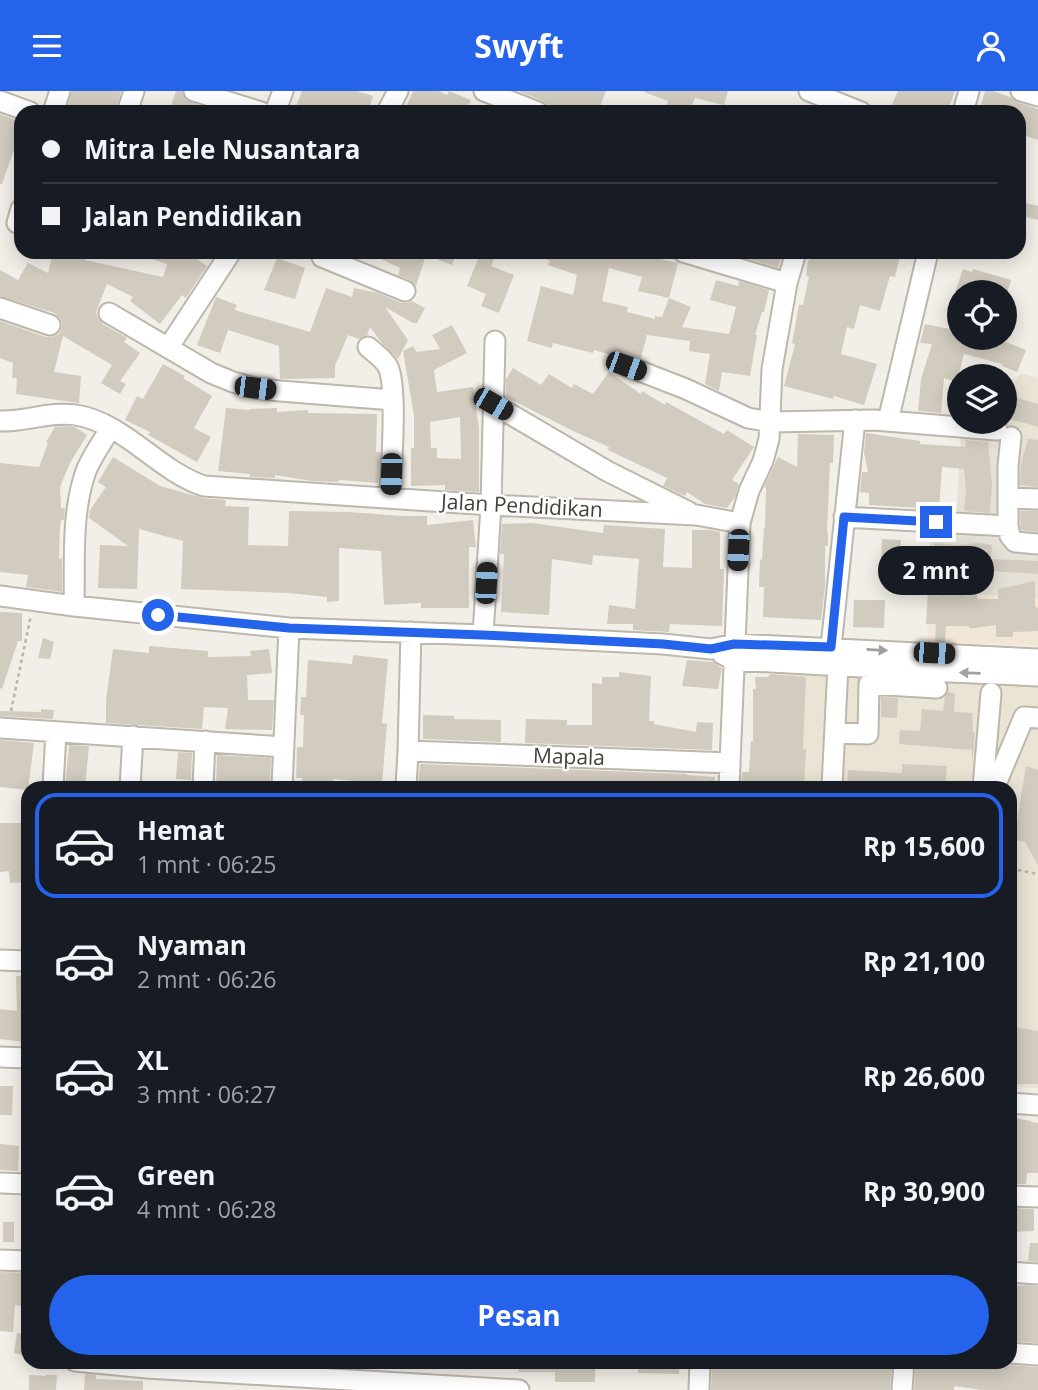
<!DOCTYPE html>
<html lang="id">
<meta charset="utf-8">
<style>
body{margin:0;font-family:"Open Sans",sans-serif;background:#242831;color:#f1f3f6;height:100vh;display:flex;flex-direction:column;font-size:26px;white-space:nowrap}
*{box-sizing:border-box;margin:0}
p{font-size:23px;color:#9ea1a6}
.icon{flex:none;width:38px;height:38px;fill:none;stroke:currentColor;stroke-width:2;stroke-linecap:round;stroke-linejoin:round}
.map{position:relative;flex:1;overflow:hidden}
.details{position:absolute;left:21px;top:690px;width:996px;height:588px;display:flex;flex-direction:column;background:#171b24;border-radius:21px;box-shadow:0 4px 18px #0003}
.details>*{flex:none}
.top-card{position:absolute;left:14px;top:14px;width:1012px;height:154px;border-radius:21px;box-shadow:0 4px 18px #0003;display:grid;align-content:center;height:154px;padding:0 28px;background:#171b24}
.fabs{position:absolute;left:947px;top:189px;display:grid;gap:14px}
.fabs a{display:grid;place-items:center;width:70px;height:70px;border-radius:50%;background:#171b24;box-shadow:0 4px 18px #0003;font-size:35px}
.end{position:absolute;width:32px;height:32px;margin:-16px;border:9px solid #2563eb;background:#fff;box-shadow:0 0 0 4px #fff}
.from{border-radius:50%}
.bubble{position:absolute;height:49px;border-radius:24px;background:#171b24;box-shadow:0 4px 18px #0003;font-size:23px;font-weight:700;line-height:49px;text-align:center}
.car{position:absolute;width:21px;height:42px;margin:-21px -10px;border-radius:9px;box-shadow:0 0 5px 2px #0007;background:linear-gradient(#222 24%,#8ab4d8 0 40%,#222 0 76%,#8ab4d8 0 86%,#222 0)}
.top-card b{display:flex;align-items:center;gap:24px;height:66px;font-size:26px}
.top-card b+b{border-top:2px solid #363941}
.top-card i{width:18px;height:18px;background:#f1f3f6}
ul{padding:12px 0 0;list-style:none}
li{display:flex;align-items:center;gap:21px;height:105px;margin:0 14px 10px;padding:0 14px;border:4px solid transparent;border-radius:21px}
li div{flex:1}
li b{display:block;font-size:26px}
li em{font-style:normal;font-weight:700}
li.on{border-color:#2563eb}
li>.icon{width:63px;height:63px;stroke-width:1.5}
.cta{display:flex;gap:14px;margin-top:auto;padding:14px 28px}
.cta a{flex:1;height:80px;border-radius:42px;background:#2563eb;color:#fff;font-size:28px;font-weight:700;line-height:80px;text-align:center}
header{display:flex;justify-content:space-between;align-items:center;height:91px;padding:0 28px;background:#2563eb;color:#fff;font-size:32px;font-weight:700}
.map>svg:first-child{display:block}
.residential{fill:#e5e1d7}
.commercial{fill:#f2e6d6}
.education{fill:#eae4d4}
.building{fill:#d2cbbf;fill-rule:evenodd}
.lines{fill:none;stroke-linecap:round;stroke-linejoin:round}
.minor-casing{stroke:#bdb7ac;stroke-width:23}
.path{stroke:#bdb29f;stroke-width:2.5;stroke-dasharray:3.5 3.5;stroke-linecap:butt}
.minor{stroke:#fff;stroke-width:19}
.oneway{fill:#a2a09c}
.route{stroke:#2563eb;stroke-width:9}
.labels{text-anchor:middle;stroke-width:5;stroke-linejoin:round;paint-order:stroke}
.street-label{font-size:21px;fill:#454038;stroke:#fff}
</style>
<header><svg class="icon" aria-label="menu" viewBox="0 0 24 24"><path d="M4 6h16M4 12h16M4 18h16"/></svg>Swyft<svg class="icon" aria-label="person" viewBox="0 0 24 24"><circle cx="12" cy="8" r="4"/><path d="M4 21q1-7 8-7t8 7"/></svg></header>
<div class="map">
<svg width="1038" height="1299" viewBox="0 0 1038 1299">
<rect width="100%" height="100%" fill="#f2efe8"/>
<path class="residential" d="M1004 334 1038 348V508L926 500 930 446 949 447 956 428 961 345 998 350Z"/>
<path class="commercial" d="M926 500 1038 508V555L928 551Z"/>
<path class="education" d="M1021 282 1038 287V348L1004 334 1008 299Z
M789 583H825L1038 594V997L1010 996V696H785Z"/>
<path class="building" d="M72 0H121L115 21H66Z
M176 0H182L186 9 198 14 196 21H169Z
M302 0H357L373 5 368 21H294Z
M413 0H439L447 4 449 0 471 9 465 21H407L410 15 407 14Z
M518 0H606L598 21H555L550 19 548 14 543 10Z
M644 0H728L724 14 695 7 689 21H664L668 10 644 1Z
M898 0H955L947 21H896L890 18Z
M985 0H993L1010 6 1017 11 1038 18V49L1023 44 1024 40 1018 38V21H979Z
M0 23 21 31V54L16 53 2 93H0Z
M1018 110 1038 115V129L1018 124Z
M62 161H86L85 169 163 186 167 173 137 163V161H187L207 175 186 207 182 204 160 233 130 210 133 206 107 193 96 221 98 227 103 233 127 247 124 251 140 262 120 290 126 293 120 303 101 292 112 274 63 245 54 281 81 285 79 312 16 303 17 287H12L13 272 0 267V230L46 246H52L59 243 61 239 62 232 60 227 54 222 0 205V179L18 189 28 172 48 182 52 165 61 167Z
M366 161H457L452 174 426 164 416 195 410 189 398 184 400 177Z
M481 161H497L491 175 514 184 499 222 481 215 486 203 467 195Z
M530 161H628L646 166 647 165 678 172 669 207 691 216 682 236 729 243 736 216 710 209 716 189 738 195 739 190 769 199 764 221H762L755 244H757L750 285 722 281 719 300 705 293 710 263 689 260 690 250 647 244 641 267 626 263 619 266 594 259 593 262 553 252 552 257 527 250 541 195 573 204 577 184 548 174 550 170ZM609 177 642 186 638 200 669 207 662 226 655 225V228L627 221 628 216 602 210Z
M726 161H783L778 177Z
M812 161H901L895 186 890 185 880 220 860 214 854 238 847 236 841 263 877 273 864 314 834 305 833 308 784 295 795 253 792 252 799 214H803L809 185H806L808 169H810Z
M277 167 305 177 295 208 264 199Z
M963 178 972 181 973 178 1011 189 1007 201H955Z
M326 197 352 206 354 197 378 202 401 212H407L412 210 425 217 417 232H413L385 216 408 249 398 268 381 251 370 236 367 244 359 248 348 244 335 275V287L280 288 279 255 228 239 220 262 197 254 216 206 237 214 235 219 310 241Z
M925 233 959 240V247H995L1003 249V250L1026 259 1017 281 1002 275V273L964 263 957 291 944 287 941 322 918 320 921 288 932 253 920 252Z
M452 234 467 262 434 279 437 301 473 296 479 337V401L445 399V394L411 395V357H414V324L403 260 413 255 417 261 440 258 432 244ZM460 326 461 368 437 367V357H431L430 331Z
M163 273 185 285 183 287 212 305 194 337 211 346 197 371 148 344 150 341 125 329 137 305 143 308Z
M513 277 541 294 549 283 572 297 574 293 593 303 609 281 641 303 642 300 665 314 666 311 724 343 727 339 754 356 732 389 739 393 735 406 727 417 705 413 687 401 685 405 663 395 667 387 608 359 609 356 573 340 506 306V288Z
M1011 305 1038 313V336L1007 327Z
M226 317 250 319V318L277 317V321L308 319V322L377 323 376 361H380L378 392 339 389 338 391 312 390 275 384V387L250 386V383L218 380Z
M66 335 75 336 87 344 70 372 60 396 61 417H65L64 429H61L60 436 59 467 62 468V501L26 496 28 484 0 481V372L39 376 48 352 46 351 55 336Z
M866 342 920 350V353L966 356 965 349 988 351 992 392 990 422 964 420 966 400 964 378 942 376 939 418 869 414V402L860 401 862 381H868L864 362Z
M798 343 834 344 833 372H830L827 441H828V455H825V495L821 529 763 526 764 496H759L760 468 762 469 764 437H765L766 397 764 396 778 366 797 376Z
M1028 348 1038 349V396L1020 394 1021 372Z
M113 366 160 395 203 407 226 409 225 415 249 416 248 454 288 455 289 420 349 421 403 425H427V434L473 429 476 456H469V517H421V512L384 514 381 460 339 457V510L327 511V506L289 502 181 498 183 450 139 438 137 498 98 497 100 454 128 455 89 427 90 419 106 396 98 391Z
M1020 420H1038V441L1021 439Z
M532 432 603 442 604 434 665 438 663 476 692 477V439H710L720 441V478H724L722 535 670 533 669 541 633 539V533H607L609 514 635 518 639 468 593 464 592 474 552 468 549 524 501 521 504 463H500L502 433Z
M882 448 901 449 900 473 881 471Z
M934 452 957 454 979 452 992 454 991 468 1038 470V483L976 479V477L955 478 934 476Z
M1035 490V516L1038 517V540L1013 541V546H996V534L975 537H969V535H946L945 551H935L936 533H926L928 502 938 505V497L956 502V504L966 503V505L977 502V508H998V498Z
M854 509H885L884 537 853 536Z
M0 521 22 522V550H18L2 598 0 597Z
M43 547 54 551 50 568 38 567Z
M149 555 208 560V566L251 565 250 560 269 558 272 582 247 584 248 609H274L272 639 225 638 228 617 204 616 202 638 106 632V609L113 558 149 562Z
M353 564 388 568 382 632 387 633 382 693 333 688V696H301L302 687H296L297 656H303L304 624H300L301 606H306L308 569 352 573Z
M687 569 713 571 722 577 718 598 682 595Z
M619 581 651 585 649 630H654V633L696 641 697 631 713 632 712 659 525 652 526 628 567 629V634H592V592L602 593V586H619Z
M770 583 806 586 803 658H806L804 696H741L742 681H749L751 650H753V598H756L755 586H768Z
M948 601 955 602 954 621 972 622 973 641H975L973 667H972V659L899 653 900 639 920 640 922 618 943 620 945 606Z
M881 606 898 607 897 627 881 626Z
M41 618 54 619 53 628 0 625V620L41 621Z
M423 624 454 625V628L501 629V651L423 648Z
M0 649 34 652 28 699 0 696Z
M69 654 89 655 85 696H65Z
M178 661 192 662 191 689 176 688Z
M217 664 271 667 270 696H216Z
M420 673 687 683V684L715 686 714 696H502V695H481V696H418Z
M902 673 947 675 945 696H847L848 679 902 682Z
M1026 675 1038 679V774L1025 751 1014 749Z
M0 732H28V791L10 792 9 780 0 781Z
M16 885H28V928L25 951 0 948V918L17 920Z
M1010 935 1038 940V993H1010Z
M0 995H13L12 1024H0Z
M1010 1026 1031 1030V1031L1038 1032V1082H1027L1026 1093H1010Z
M0 1053 19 1055 18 1080 0 1079Z
M1010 1117 1034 1118V1140L1010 1141Z
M3 1131H14V1151H3Z
M1030 1152H1038V1171L1028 1170Z
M0 1181 28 1182V1216L15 1214 13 1241 0 1240Z
M1026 1194 1038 1195V1252L1010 1250V1195Z
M17 1242 28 1244 25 1265 14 1262Z
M518 1270H595V1291H555V1281H519Z
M638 1270H679V1283L638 1282Z
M712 1270H734L733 1275 763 1276H764V1270H892L890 1299H711Z
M916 1270 945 1274 946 1270 1038 1276V1299H982L954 1295V1299H914Z
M85 1283 96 1284V1288L143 1290V1299H84Z
M29 1284 46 1285V1284H57L56 1299H29Z"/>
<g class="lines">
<defs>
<path id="minor" d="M194 0 261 21
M484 0 538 21
M809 0 861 21
M1021 0 1038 5
M0 10 30 21
M53 21 60 0
M127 21 134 0
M275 21 283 0
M387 21 398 0
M963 21 969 0
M17 132 21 118
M683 161 787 192
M322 166 405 200
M0 217 50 234
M109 222 211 282 233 291 255 297 280 300 393 309
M368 256C375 262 384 268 388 276 398 296 391 380 390 407
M168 257 231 161
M627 275 686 298 748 327 771 331 874 329 997 339
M493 313 607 380 689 421
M0 330C25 331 51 320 76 324 125 332 158 380 204 395L491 414 696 424 740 432
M888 330 928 161
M1011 346 1008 375V435L1010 445 1015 451 1038 453
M1008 407 1038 408
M844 426 1008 435
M0 505 74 515 289 537 483 544 663 553 711 558 735 553 1038 568
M74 515C75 471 71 422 86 380 92 365 102 351 111 337
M483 544 491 414 495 250
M831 556 855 329
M722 563 734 569 951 581 1038 585
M0 637 284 656
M835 642 868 643 869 593 937 597
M408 660 730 672
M53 696 56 641
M130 696 133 645
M203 696 205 650
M282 696 289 537
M406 696 408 660 411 541
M729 696 740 432 749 400 763 370 769 348 772 278 787 192 796 161
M832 696 838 574
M983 696 991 602
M984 696 998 688 1024 626 1038 627
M0 869 28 870
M0 966 28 967
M1010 1012 1038 1014
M0 1092 28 1093
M1010 1105 1038 1106
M0 1169 28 1170
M1010 1181 1038 1183
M1010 1262 1038 1264
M75 1270 147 1277 519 1299
M699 1299 700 1270
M902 1299 904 1270"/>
</defs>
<use href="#minor" class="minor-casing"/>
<path class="path" d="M11 620 31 524
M1018 779 1038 783"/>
<use href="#minor" class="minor"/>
</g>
<defs><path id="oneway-solid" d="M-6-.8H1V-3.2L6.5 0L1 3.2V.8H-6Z" transform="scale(1.75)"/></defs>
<g class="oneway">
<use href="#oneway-solid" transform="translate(877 559) rotate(3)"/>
<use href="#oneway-solid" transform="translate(970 582) rotate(-178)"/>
</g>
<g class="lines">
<path class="route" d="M158 524 289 537 483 544 663 553 711 558 734 553 831 556 844 426 936 431"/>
</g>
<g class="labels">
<g class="street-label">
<text transform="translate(522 415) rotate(3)" y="7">Jalan Pendidikan</text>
<text transform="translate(569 666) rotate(2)" y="7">Mapala</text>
</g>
</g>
</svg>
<div class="fabs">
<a><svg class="icon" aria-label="locate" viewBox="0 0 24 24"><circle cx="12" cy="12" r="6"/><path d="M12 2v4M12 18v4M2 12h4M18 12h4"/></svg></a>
<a><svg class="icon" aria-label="layers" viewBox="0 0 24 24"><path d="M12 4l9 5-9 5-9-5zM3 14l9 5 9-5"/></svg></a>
</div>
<i class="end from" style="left:158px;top:524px"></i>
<i class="end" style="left:936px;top:431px"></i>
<div class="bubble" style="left:878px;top:455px;width:116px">2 mnt</div>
<i class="car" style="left:626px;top:275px;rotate:110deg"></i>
<i class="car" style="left:255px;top:297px;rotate:97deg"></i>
<i class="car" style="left:493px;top:313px;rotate:120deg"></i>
<i class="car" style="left:391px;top:383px;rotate:182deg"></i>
<i class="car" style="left:738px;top:459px;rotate:183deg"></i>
<i class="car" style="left:486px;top:492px;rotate:3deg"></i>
<i class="car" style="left:934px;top:562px;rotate:93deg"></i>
<div class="top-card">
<b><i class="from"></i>Mitra Lele Nusantara</b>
<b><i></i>Jalan Pendidikan</b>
</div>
<section class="details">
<ul>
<li class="on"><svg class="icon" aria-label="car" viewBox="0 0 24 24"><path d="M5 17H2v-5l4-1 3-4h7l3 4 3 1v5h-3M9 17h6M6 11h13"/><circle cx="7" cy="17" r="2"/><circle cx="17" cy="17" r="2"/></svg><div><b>Hemat</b><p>1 mnt · 06:25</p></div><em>Rp 15,600</em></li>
<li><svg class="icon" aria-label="car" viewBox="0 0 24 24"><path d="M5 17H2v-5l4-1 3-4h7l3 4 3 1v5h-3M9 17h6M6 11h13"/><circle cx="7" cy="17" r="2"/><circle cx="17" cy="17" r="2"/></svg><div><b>Nyaman</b><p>2 mnt · 06:26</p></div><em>Rp 21,100</em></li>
<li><svg class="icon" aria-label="car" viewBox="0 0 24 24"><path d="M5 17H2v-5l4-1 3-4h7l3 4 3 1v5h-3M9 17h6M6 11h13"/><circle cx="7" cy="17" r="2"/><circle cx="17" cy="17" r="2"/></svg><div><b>XL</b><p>3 mnt · 06:27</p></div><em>Rp 26,600</em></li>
<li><svg class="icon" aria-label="car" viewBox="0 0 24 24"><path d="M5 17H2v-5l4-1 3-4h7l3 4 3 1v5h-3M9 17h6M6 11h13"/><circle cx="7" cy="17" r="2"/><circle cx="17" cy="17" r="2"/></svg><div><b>Green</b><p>4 mnt · 06:28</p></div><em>Rp 30,900</em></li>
</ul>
<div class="cta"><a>Pesan</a></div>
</section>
</div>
